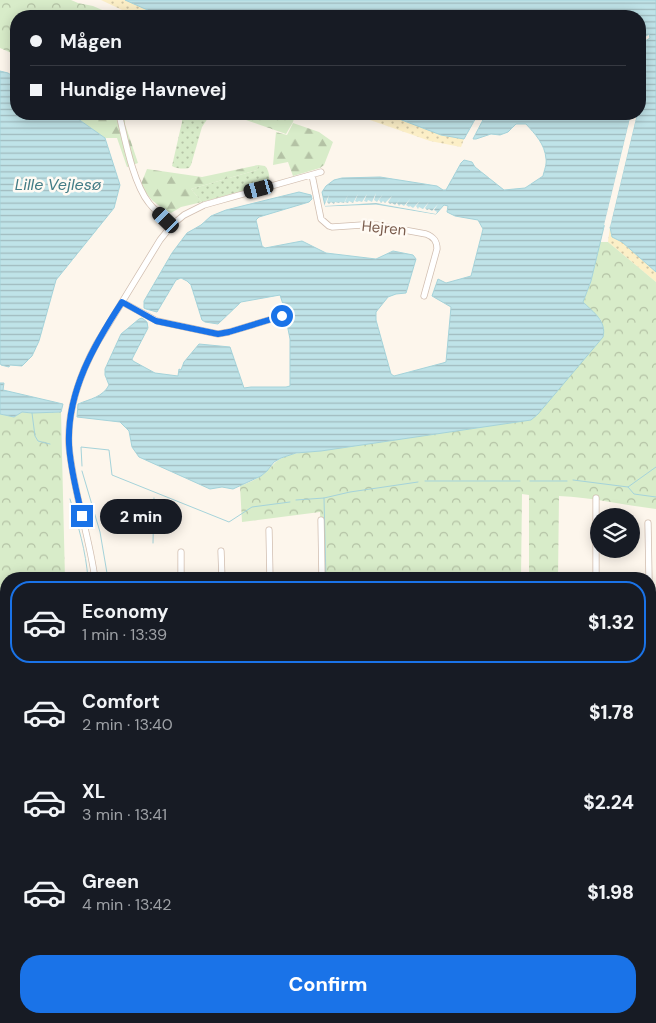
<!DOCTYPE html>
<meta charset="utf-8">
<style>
body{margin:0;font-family:"DM Sans",sans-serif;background:#242831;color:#f1f3f6;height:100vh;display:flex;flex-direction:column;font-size:19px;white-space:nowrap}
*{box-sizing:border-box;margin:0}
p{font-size:16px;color:#9ea1a6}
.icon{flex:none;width:28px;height:28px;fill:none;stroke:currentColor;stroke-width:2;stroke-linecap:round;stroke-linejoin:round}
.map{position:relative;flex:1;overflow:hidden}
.details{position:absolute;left:0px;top:572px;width:656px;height:451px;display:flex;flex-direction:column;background:#171b24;border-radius:20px 20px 0 0;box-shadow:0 2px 12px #0003}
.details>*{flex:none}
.banner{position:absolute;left:10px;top:10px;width:636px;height:110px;border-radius:20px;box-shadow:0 2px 12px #0003;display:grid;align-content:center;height:110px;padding:0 20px;background:#171b24}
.controls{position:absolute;left:590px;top:508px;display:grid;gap:10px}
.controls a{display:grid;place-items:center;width:50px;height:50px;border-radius:50%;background:#171b24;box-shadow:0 2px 12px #0003;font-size:25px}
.end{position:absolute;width:22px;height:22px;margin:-11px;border:6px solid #1a73e8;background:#fff;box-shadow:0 0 0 2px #fff}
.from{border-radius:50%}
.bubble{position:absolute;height:35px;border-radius:18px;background:#171b24;box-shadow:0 2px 12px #0003;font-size:16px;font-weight:800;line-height:35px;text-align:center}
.car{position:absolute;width:15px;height:30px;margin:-15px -8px;border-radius:6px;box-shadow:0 0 4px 1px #0007;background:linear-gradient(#222 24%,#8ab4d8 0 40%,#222 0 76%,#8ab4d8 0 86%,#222 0)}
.banner b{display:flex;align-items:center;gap:18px;height:48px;font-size:19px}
.banner b+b{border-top:1px solid #363941}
.banner i{width:12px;height:12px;background:#f1f3f6}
ul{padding:9px 0 0;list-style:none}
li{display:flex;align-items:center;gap:15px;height:82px;margin:0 10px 8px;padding:0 10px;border:2px solid transparent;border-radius:20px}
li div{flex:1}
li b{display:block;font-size:19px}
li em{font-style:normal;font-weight:800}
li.on{border-color:#1a73e8}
li>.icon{width:45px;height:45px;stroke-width:1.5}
.action{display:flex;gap:10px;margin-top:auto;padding:10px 20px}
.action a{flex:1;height:58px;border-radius:20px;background:#1a73e8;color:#fff;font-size:20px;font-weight:800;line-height:58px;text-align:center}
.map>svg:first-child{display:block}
.grass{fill:url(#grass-dots)}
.forest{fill:url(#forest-firs)}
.sand{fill:url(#sand-dots)}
.park{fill:url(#park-crowns)}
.water{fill:url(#water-rules);stroke:#a5d3da}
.pier{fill:#fdf6ec}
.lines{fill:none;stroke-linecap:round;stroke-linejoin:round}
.stream{stroke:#a5d3da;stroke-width:1}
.minor-casing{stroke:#d1beb0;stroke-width:7}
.major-casing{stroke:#dad1cd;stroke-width:8}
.minor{stroke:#fff;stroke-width:5.5}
.major{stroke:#fbd9a5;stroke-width:7}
.tram{stroke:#b9a8c9;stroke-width:1}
.route{stroke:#1a73e8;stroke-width:6}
.labels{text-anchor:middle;stroke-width:5;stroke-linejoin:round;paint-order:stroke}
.street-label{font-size:15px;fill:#7a5c4d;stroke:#fffaf3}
.water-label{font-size:16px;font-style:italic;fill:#437c86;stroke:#fffaf3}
</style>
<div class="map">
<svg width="656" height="1023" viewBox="0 0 656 1023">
<defs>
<pattern id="grass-dots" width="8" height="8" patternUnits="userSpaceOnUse" patternTransform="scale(1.25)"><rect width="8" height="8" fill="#d8ecc9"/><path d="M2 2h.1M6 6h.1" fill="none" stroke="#b4c2a5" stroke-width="1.8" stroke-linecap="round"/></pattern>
<pattern id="forest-firs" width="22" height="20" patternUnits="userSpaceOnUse" patternTransform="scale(1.25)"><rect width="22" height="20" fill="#d8ecc9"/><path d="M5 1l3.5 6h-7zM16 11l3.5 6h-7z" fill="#b4c2a5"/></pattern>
<pattern id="sand-dots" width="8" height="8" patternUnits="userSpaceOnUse" patternTransform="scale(1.25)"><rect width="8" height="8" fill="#fcefc7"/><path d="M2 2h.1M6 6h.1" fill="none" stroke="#d1c5a4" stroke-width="1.8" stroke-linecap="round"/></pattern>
<pattern id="park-crowns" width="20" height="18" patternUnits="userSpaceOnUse" patternTransform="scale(1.25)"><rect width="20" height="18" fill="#d8ecc9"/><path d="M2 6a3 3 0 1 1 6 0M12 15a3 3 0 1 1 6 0" fill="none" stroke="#b4c2a5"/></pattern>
<pattern id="water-rules" width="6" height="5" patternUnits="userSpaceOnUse" patternTransform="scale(1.25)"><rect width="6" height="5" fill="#bfe3e8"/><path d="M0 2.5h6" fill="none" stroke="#a0bbbe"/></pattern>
</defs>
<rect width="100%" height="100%" fill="#fdf6ec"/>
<path class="grass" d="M182 114H216L208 118 202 127 191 165 189 168C184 169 177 169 172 166L182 122Z
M258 165 265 166C269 170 270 177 269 183L264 185 202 202 191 189 257 170Z
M0 856 6 869V974L0 972Z"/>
<path class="forest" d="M71 114H125V124L138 163 127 167 117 138H105Z
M293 123 319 132 333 142 324 165 320 168 293 176 288 162 273 165 276 132 287 135Z
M258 165 257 170 191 189 202 202 181 207 171 213C155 203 150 201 141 184L147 169 202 177Z
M0 791 5 793 6 798V852L0 838Z
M199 1018H231L259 1023H201Z"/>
<path class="sand" d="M101 0H125L161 16H135Z
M353 114H386L441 135 464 139 461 147 430 141Z
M610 227 612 237 622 242 656 272V282L608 242Z"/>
<path class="park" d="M0 0H71L78 3 93 6 116 16H16V55L0 48Z
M229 114H295L293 122 286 134Z
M600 242H608L656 282V509C623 505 591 497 559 496L558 579H529V495L522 494 521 579H324L320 512 242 522 240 486C247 483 255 480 261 476 269 471 273 462 282 458 294 452 307 452 321 451L601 320 583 302 591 281Z
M22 412 32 413 61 412 65 579H6V716L0 703V414L14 417Z
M650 652H656V763H650Z"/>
<path class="water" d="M125 0H656V272L622 242 612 237 610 227 637 114H640V101L646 75 640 62V44L650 38 649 34 640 40V16H161Z
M0 71 8 73 16 78V114H71L105 138 120 185 114 208 56 280 39 341 32 356 22 366 10 365 9 367 1 365 0 363Z
M386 114H478L464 139 441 135Z
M486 114H631L591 281 583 302C593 312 607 321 603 337L538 414 531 420 321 451 296 453 281 458 274 462 267 471 261 476 233 489 222 487 210 489 139 457 132 447 129 431 120 422 77 417 78 404C90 399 103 397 109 385L105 375V369L121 334 139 319 142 318 147 322 148 328 132 359 133 361 155 373 178 376 179 369 181 370 184 362 199 344 230 347 244 388 251 387H286L290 386V339L287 324 289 323 280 295 241 302 218 324 205 322 202 320 191 285 187 281 181 278 176 280 157 312 146 309 144 308V301L172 253 187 233 201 225 211 216 226 210 299 192 311 195 312 199 309 202 259 217 256 220 262 246 265 248 302 241 326 253 376 259 393 251 413 255 416 259 406 293 396 294 388 297 376 312V320L391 374 394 376 443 363 446 362 451 307 432 296 438 279 446 283 471 276 483 229 478 220 455 216 447 212 448 206 444 205 436 214 376 204 325 206 322 192 326 186 334 180 342 178 380 177 437 186 443 190H446L461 163 464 160 472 162 475 167 504 190 525 188 543 176C544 171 547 164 546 159 545 144 535 134 526 124H516L508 132 500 135 491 134 476 139H473Z
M0 383H4L3 390 63 404 61 412 32 413 22 412 14 417 0 414Z"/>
<path class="pier" d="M631 114H634L606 226 604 225Z
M634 114H637L610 227 608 226Z
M376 193 374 200 377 202 383 194 379 200 381 203 383 201 385 203 392 196 388 202 390 204 392 203 395 205 401 198 397 203 399 206 401 204 404 206 410 199 406 205 409 207 410 206 413 208 420 201 416 206 418 209 419 207 423 209 429 202 425 208 427 210 429 209 432 211 438 204 434 210 437 212 436 214 376 203 324 206 329 195 327 202 329 204 331 202 334 204 335 202 339 203 340 202 344 203 348 195 345 202 348 203 349 201 353 203 358 194 355 201 357 202 359 201 362 202 367 194 364 201 367 202 368 200 372 202Z"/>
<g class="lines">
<path class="stream" d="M32 413 35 436 38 441 50 444
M82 466 81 447 109 450 112 475 229 522 252 507 290 502
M82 471 100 532 108 579
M573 480 628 487 656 467
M425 481H520
M530 481H567
M628 487 634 494 656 497
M324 498 326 579
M70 499C78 525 86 551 88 579
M296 500 324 498 350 492 418 482
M153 543 154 498
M0 845 6 858"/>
<defs>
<path id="minor" d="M119 114C125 139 133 183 149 203 155 211 164 218 172 225
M312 175 321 219 329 226 332 227 362 225H377L426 234C434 237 437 241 437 249L424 296
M122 302 157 321 218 334 229 332 282 316
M321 520 322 579
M648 523 649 579
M269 530 270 579
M221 551 222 579
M95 579C89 534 73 491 69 446 67 410 80 374 97 343L160 240 172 225 184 215 204 205 321 172
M181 579V552
M596 579V498
M0 758 6 753
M650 766H656
M650 818 656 819
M650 890 656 904
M174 1018V1023
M439 1018 443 1023
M475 1018 482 1023"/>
<path id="major" d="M650 641 656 642
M0 729 6 728"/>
</defs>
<use href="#minor" class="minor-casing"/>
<use href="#major" class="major-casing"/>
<use href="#minor" class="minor"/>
<use href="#major" class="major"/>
<path class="tram" d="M0 973 6 975
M133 1018 150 1023"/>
</g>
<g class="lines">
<path class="route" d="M82 516C77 492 70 468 69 444 67 391 94 345 122 302L156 321 218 334 229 332 282 316"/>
</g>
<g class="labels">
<g class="street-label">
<text transform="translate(384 228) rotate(6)" y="5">Hejren</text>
</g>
<g class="water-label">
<text x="58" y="190">Lille Vejlesø</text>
</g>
</g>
</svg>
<div class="controls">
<a><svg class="icon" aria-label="layers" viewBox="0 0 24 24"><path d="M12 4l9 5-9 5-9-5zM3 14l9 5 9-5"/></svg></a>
</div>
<i class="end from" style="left:282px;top:316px"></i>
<i class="end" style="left:82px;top:516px"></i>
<div class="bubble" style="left:100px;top:499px;width:82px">2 min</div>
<i class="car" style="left:259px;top:189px;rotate:255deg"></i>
<i class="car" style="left:166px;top:220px;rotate:314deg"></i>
<div class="banner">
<b><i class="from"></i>Mågen</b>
<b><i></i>Hundige Havnevej</b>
</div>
<section class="details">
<ul>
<li class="on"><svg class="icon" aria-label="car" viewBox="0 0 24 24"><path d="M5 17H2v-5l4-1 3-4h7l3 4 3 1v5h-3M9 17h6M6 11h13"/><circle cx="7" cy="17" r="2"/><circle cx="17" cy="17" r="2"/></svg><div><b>Economy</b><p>1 min · 13:39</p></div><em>$1.32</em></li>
<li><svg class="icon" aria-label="car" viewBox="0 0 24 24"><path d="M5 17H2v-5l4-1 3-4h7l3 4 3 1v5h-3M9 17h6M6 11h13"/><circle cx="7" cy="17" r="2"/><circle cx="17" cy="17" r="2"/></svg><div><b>Comfort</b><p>2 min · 13:40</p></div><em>$1.78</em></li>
<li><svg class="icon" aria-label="car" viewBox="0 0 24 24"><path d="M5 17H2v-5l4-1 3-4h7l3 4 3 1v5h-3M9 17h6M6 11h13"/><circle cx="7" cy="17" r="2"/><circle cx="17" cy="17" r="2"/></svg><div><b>XL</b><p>3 min · 13:41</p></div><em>$2.24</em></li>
<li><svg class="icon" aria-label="car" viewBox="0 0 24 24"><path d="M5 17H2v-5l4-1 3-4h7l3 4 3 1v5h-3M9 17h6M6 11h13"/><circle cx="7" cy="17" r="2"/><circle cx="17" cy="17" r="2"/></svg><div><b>Green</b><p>4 min · 13:42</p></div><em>$1.98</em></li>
</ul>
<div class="action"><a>Confirm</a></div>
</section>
</div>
